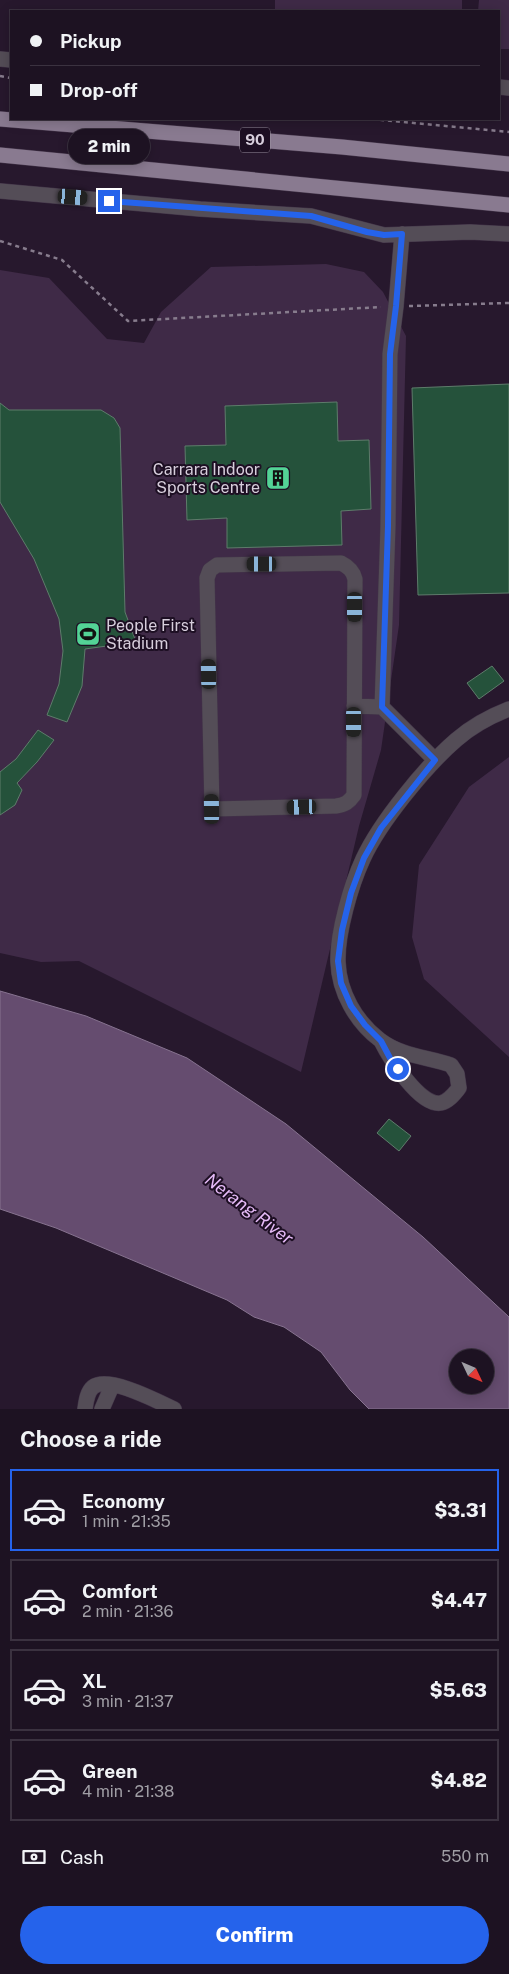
<!DOCTYPE html>
<meta charset="utf-8">
<style>
body{margin:0;font-family:"Public Sans",sans-serif;background:#251b2a;color:#f1f3f6;height:100vh;display:flex;flex-direction:column;font-size:19px;white-space:nowrap}
*{box-sizing:border-box;margin:0}
p{font-size:16px;color:#a09ea5}
.icon{flex:none;width:28px;height:28px;fill:none;stroke:currentColor;stroke-width:2;stroke-linecap:round;stroke-linejoin:round}
.map{position:relative;height:1409px;overflow:hidden}
.side{display:flex;flex-direction:column;background:#1d1222;flex:1}
.side>*{flex:none}
.banner{position:absolute;left:10px;top:10px;width:490px;height:110px;border-radius:0px;box-shadow:0 2px 12px #0003,0 0 0 1px #3b3240;display:grid;align-content:center;height:110px;padding:0 20px;background:#1d1222}
.needle{width:32px;rotate:134deg}
.controls{position:absolute;left:449px;top:1349px;display:grid;gap:10px}
.controls a{display:grid;place-items:center;width:45px;height:45px;border-radius:50%;background:#1d1222;box-shadow:0 2px 12px #0003,0 0 0 1px #3b3240;font-size:25px}
.end{position:absolute;width:22px;height:22px;margin:-11px;border:6px solid #2563eb;background:#fff;box-shadow:0 0 0 2px #fff}
.from{border-radius:50%}
.bubble{position:absolute;height:35px;border-radius:18px;background:#1d1222;box-shadow:0 2px 12px #0003,0 0 0 1px #3b3240;font-size:16px;font-weight:800;line-height:35px;text-align:center}
.car{position:absolute;width:15px;height:30px;margin:-15px -8px;border-radius:6px;box-shadow:0 0 4px 1px #0007;background:linear-gradient(#222 24%,#8ab4d8 0 40%,#222 0 76%,#8ab4d8 0 86%,#222 0)}
.banner b{display:flex;align-items:center;gap:18px;height:48px;font-size:19px}
.banner b+b{border-top:1px solid #3b3240}
.banner i{width:12px;height:12px;background:#f1f3f6}
ul{padding:0;list-style:none}
li{display:flex;align-items:center;gap:15px;height:82px;margin:0 10px 8px;padding:0 10px;border:2px solid #3b3240;border-radius:0px}
li div{flex:1}
li b{display:block;font-size:19px}
li em{font-style:normal;font-weight:800}
li.current{border-color:#2563eb}
li>.icon{width:45px;height:45px;stroke-width:1.5}
h2{padding:0 20px;font-size:22px;line-height:60px}
.pay{display:flex;align-items:center;gap:12px;height:55px;padding:0 20px;font-size:19px}
.pay p{margin-inline-start:auto}
.action{display:flex;gap:10px;margin-top:auto;padding:10px 20px}
.action a{flex:1;height:58px;border-radius:30px;background:#2563eb;color:#fff;font-size:20px;font-weight:800;line-height:58px;text-align:center}
.map>svg:first-child{display:block}
.green{fill:#3f2a47}
.water{fill:#654c6f;stroke:#877390;fill-rule:evenodd}
.building{fill:#25523b;stroke:#5e7c6b}
.lines{fill:none;stroke-linecap:round;stroke-linejoin:round}
.minor-casing{stroke:#433549;stroke-width:16}
.major-casing{stroke:#433549;stroke-width:16}
.path{stroke:#877c8d;stroke-width:2.5;stroke-dasharray:4 4;stroke-linecap:butt}
.minor{stroke:#544d57;stroke-width:15}
.major{stroke:#897a90;stroke-width:15}
.route{stroke:#2563eb;stroke-width:6}
.labels{text-anchor:middle;stroke-width:4;stroke-linejoin:round;paint-order:stroke}
.shield{fill:#1d0f23;stroke:#9f95a4;stroke-width:1}
.shield-label{font-size:15px;font-weight:bold;fill:#d7cedc}
.poi-label{font-size:16px;fill:#d7cedc;stroke:#1d0f23;text-anchor:end}
.water-label{font-size:18px;font-style:italic;fill:#e5baf7;stroke:#1d0f23}
</style>
<div class="map">
<svg width="509" height="1409" viewBox="0 0 509 1409">
<rect width="100%" height="100%" fill="#27182d"/>
<path class="green" d="M275 0H462V11H275Z
M479 0H509V49H499V11H478Z
M326 264 364 272 383 292 406 336 399 625 381 750 359 826 301 1072 79 961 41 962 0 953V270L49 278 107 339 144 343 161 312 211 267Z
M509 757V1057L424 979 412 937 419 865 469 787Z"/>
<path class="water" d="M0 991 86 1016 187 1058 286 1124 423 1237 509 1317V1409H369L350 1390 321 1352 284 1327 254 1317 227 1300 56 1228 0 1209ZM458 1358H485V1385H458Z"/>
<path class="building" d="M509 384V593L418 595 412 388Z
M337 402 338 441 369 440 371 509 341 511 342 545 227 548V518L187 520 185 446 226 445 225 406Z
M0 403 9 410H101L114 418 120 428 125 612 136 642 85 649 82 686 67 722 47 715 59 684 63 651 59 619 34 559 0 502Z
M492 666 504 681 479 699 467 683Z
M38 730 54 740 37 762 17 783 22 790 15 805 0 815V772L16 759Z
M389 1119 411 1136 399 1151 377 1133Z"/>
<g class="lines">
<defs>
<path id="minor" d="M0 59 11 60
M499 87 509 88
M0 191 200 209 311 216 384 235 470 232 509 234
M402 234 396 306 390 354 388 526 382 707 435 760
M341 563C349 567 353 571 355 579L354 795C349 802 345 805 336 806L212 809 207 578 210 570 217 565Z
M354 706 382 707
M381 1041C389 1057 420 1107 441 1103 449 1101 454 1094 459 1088L457 1074 451 1065C427 1057 401 1056 380 1040 356 1022 339 992 338 962 337 933 351 885 363 859 380 822 426 766 456 740 471 727 491 716 509 709
M85 1409C86 1402 87 1392 93 1387 108 1375 159 1402 174 1409
M102 1409 112 1386"/>
<path id="major" d="M0 119 342 147 509 164
M0 155 509 205"/>
</defs>
<use href="#minor" class="minor-casing"/>
<use href="#major" class="major-casing"/>
<path class="path" d="M0 76 11 78
M372 119 509 132
M0 241 62 260 128 321 381 307
M409 306 509 303"/>
<use href="#minor" class="minor"/>
<use href="#major" class="major"/>
</g>
<g class="lines">
<path class="route" d="M109 201 311 216 367 232 384 235 402 234 396 306 390 354 388 526 382 707 435 760 381 828 364 858 351 893 342 930 338 961 341 983 351 1006 365 1025 381 1041 390 1058 398 1069"/>
</g>
<defs>
<symbol id="building-square" viewBox="-11 -11 22 22"><rect x="-9" y="-9" width="18" height="18" rx="4" fill="#53d396" stroke="#1d0f23"/><path d="M-4-6H4V6H1V3H-1V6H-4ZM-2.5-4.3h1.7v1.8h-1.7ZM.8-4.3h1.7v1.8H.8ZM-2.5-1h1.7V.8h-1.7ZM.8-1h1.7V.8H.8Z" fill="#111"/></symbol>
<symbol id="stadium-square" viewBox="-11 -11 22 22"><rect x="-9" y="-9" width="18" height="18" rx="4" fill="#53d396" stroke="#1d0f23"/><path d="M0-5a6.5 5 0 1 0 0 10a6.5 5 0 1 0 0-10ZM-3.5-1.8h7v3.6h-7Z" fill="#111"/></symbol>
</defs>
<g fill-rule="evenodd">
<use href="#building-square" x="264" y="464" width="28" height="28"/>
<use href="#stadium-square" x="74" y="620" width="28" height="28"/>
</g>
<g class="labels">
<rect class="shield" x="240" y="127.5" width="30" height="25" rx="4"/>
<g class="shield-label">
<text x="255" y="145">90</text>
</g>
<g class="poi-label">
<text x="260" y="475">Carrara Indoor<tspan x="260" dy="18">Sports Centre</tspan></text>
<text x="106" y="631" text-anchor="start">People First<tspan x="106" dy="18">Stadium</tspan></text>
</g>
<g class="water-label">
<text transform="translate(249 1209) rotate(37)" y="6">Nerang River</text>
</g>
</g>
</svg>
<div class="controls">
<a><svg class="needle" viewBox="-14 -14 28 28"><path d="M0-13l5 13h-10z" fill="#e53935"/><path d="M0 13l5-13h-10z" fill="#a09ea5"/></svg></a>
</div>
<i class="end from" style="left:398px;top:1069px"></i>
<i class="end" style="left:109px;top:201px"></i>
<div class="bubble" style="left:68px;top:129px;width:82px">2 min</div>
<i class="car" style="left:73px;top:197px;rotate:95deg"></i>
<i class="car" style="left:262px;top:564px;rotate:270deg"></i>
<i class="car" style="left:355px;top:607px;rotate:180deg"></i>
<i class="car" style="left:209px;top:674px;rotate:359deg"></i>
<i class="car" style="left:354px;top:722px;rotate:180deg"></i>
<i class="car" style="left:302px;top:807px;rotate:268deg"></i>
<i class="car" style="left:212px;top:809px;rotate:359deg"></i>
<div class="banner">
<b><i class="from"></i>Pickup</b>
<b><i></i>Drop-off</b>
</div>
</div>
<section class="side">
<h2>Choose a ride</h2>
<ul>
<li class="current"><svg class="icon" aria-label="car" viewBox="0 0 24 24"><path d="M5 17H2v-5l4-1 3-4h7l3 4 3 1v5h-3M9 17h6M6 11h13"/><circle cx="7" cy="17" r="2"/><circle cx="17" cy="17" r="2"/></svg><div><b>Economy</b><p>1 min · 21:35</p></div><em>$3.31</em></li>
<li><svg class="icon" aria-label="car" viewBox="0 0 24 24"><path d="M5 17H2v-5l4-1 3-4h7l3 4 3 1v5h-3M9 17h6M6 11h13"/><circle cx="7" cy="17" r="2"/><circle cx="17" cy="17" r="2"/></svg><div><b>Comfort</b><p>2 min · 21:36</p></div><em>$4.47</em></li>
<li><svg class="icon" aria-label="car" viewBox="0 0 24 24"><path d="M5 17H2v-5l4-1 3-4h7l3 4 3 1v5h-3M9 17h6M6 11h13"/><circle cx="7" cy="17" r="2"/><circle cx="17" cy="17" r="2"/></svg><div><b>XL</b><p>3 min · 21:37</p></div><em>$5.63</em></li>
<li><svg class="icon" aria-label="car" viewBox="0 0 24 24"><path d="M5 17H2v-5l4-1 3-4h7l3 4 3 1v5h-3M9 17h6M6 11h13"/><circle cx="7" cy="17" r="2"/><circle cx="17" cy="17" r="2"/></svg><div><b>Green</b><p>4 min · 21:38</p></div><em>$4.82</em></li>
</ul>
<div class="pay"><svg class="icon" aria-label="cash" viewBox="0 0 24 24"><path d="M3 7h18v10H3z"/><circle cx="12" cy="12" r="2"/></svg>Cash<p>550 m</p></div>
<div class="action"><a>Confirm</a></div>
</section>
